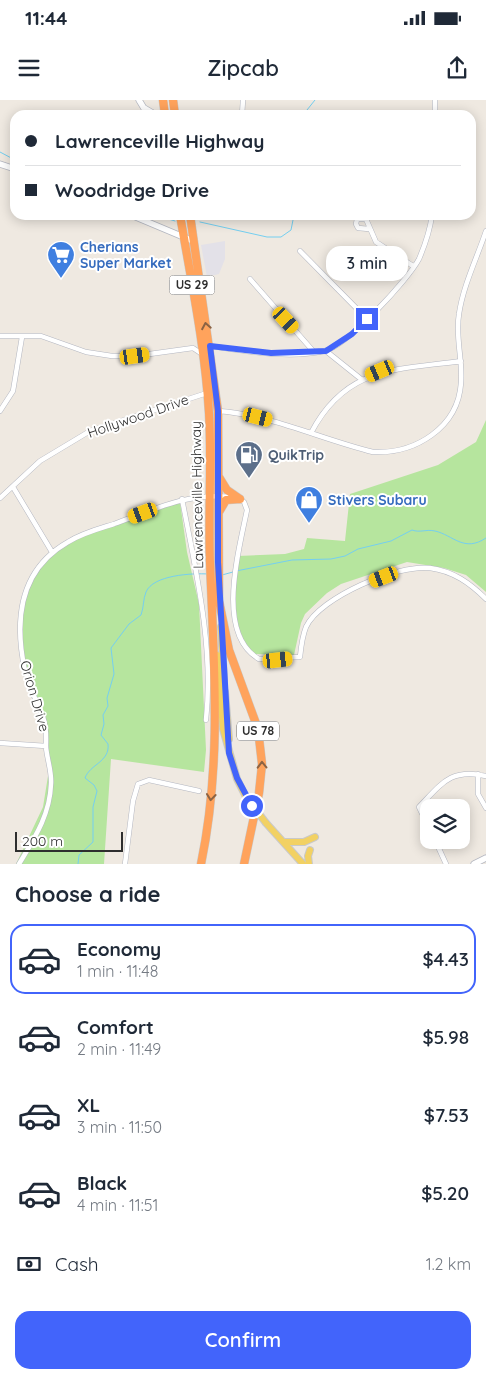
<!DOCTYPE html>
<meta charset="utf-8">
<style>
body{margin:0;font-family:Quicksand,sans-serif;background:#f6f6f7;color:#1f2937;height:100vh;display:flex;flex-direction:column;font-size:19px;white-space:nowrap}
*{box-sizing:border-box;margin:0}
p{font-size:16px;color:#747a83}
.icon{flex:none;width:28px;height:28px;fill:none;stroke:currentColor;stroke-width:2;stroke-linecap:round;stroke-linejoin:round}
.map{position:relative;height:764px;overflow:hidden}
.details{display:flex;flex-direction:column;background:#fff;flex:1}
.details>*{flex:none}
.hud{position:absolute;left:10px;top:10px;width:466px;height:110px;border-radius:15px;box-shadow:0 2px 12px #0003;display:grid;align-content:center;height:110px;padding:0 15px;background:#fff}
.tools{position:absolute;left:420px;top:699px;display:grid;gap:10px}
.tools a{display:grid;place-items:center;width:50px;height:50px;border-radius:10px;background:#fff;box-shadow:0 2px 12px #0003;font-size:25px}
.scale{position:absolute;left:15px;bottom:12px;width:108px;box-sizing:border-box;padding-left:5px;border:2px solid #2e2e2e;border-top:0;font-size:14px;line-height:18px;white-space:nowrap;color:#2e2e2e;-webkit-text-stroke:4px #fff;paint-order:stroke}
.end{position:absolute;width:22px;height:22px;margin:-11px;border:6px solid #4264fb;background:#fff;box-shadow:0 0 0 2px #fff}
.from{border-radius:50%}
.bubble{position:absolute;height:35px;border-radius:15px;background:#fff;box-shadow:0 2px 12px #0003;font-size:16px;font-weight:600;line-height:35px;text-align:center}
.car{position:absolute;width:15px;height:30px;margin:-15px -8px;border-radius:6px;box-shadow:0 0 4px 1px #0007;background:linear-gradient(#f5c518 24%,#345 0 40%,#f5c518 0 76%,#345 0 86%,#f5c518 0)}
.hud b{display:flex;align-items:center;gap:18px;height:48px;font-size:19px}
.hud b+b{border-top:1px solid #e0e1e3}
.hud i{width:12px;height:12px;background:#1f2937}
ul{padding:0;list-style:none}
li{display:flex;align-items:center;gap:15px;height:70px;margin:0 10px 8px;padding:0 5px;border:2px solid transparent;border-radius:15px}
li div{flex:1}
li b{display:block;font-size:19px}
li em{font-style:normal;font-weight:600}
li.on{border-color:#4264fb}
li>.icon{width:45px;height:45px;stroke-width:1.5}
h2{padding:0 15px;font-size:22px;line-height:60px}
.pay{display:flex;align-items:center;gap:12px;height:55px;padding:0 15px;font-size:19px}
.pay p{margin-inline-start:auto}
.action{display:flex;gap:10px;margin-top:auto;padding:10px 15px}
.action a{flex:1;height:58px;border-radius:15px;background:#4264fb;color:#fff;font-size:20px;font-weight:600;line-height:58px;text-align:center}
.status{display:flex;justify-content:space-between;align-items:center;height:35px;padding:0 25px;background:#fff;direction:ltr}
.status svg{height:14px;fill:currentColor}
header{display:flex;justify-content:space-between;align-items:center;height:65px;padding:0 15px;background:#fff;font-size:22px;font-weight:600}
.map>svg:first-child{display:block}
.industrial{fill:#e3e1e8}
.green{fill:#b6e59e}
.lines{fill:none;stroke-linecap:round;stroke-linejoin:round}
.stream{stroke:#75cff0;stroke-width:1}
.street-casing{stroke:#b4b7c1;stroke-width:5.5}
.secondary-casing{stroke:#b4b7c1;stroke-width:7}
.primary-casing{stroke:#c9c9c9;stroke-width:8}
.highway-casing{stroke:#c9c9c9;stroke-width:9}
.street{stroke:#fff;stroke-width:4.5}
.secondary{stroke:#fff;stroke-width:5.5}
.primary{stroke:#f2d163;stroke-width:6}
.highway{stroke:#ffa35c;stroke-width:8}
.primary-bridge-casing{stroke:#c9c9c9;stroke-width:8;stroke-linecap:butt}
.primary-bridge{stroke:#f2d163;stroke-width:6}
.oneway{stroke:#8c6343}
.route{stroke:#4264fb;stroke-width:6}
.labels{text-anchor:middle;stroke-width:4;stroke-linejoin:round;paint-order:stroke}
.shield{fill:#fff;stroke:#6d6d6d;stroke-width:1}
.shield-label{font-size:12px;font-weight:bold;fill:#2e2e2e}
.shop-label{font-size:14px;font-weight:bold;fill:#366cbe;stroke:#fff;text-anchor:start}
.street-label{font-size:14px;fill:#2e2e2e;stroke:#fff}
.service-label{font-size:14px;font-weight:bold;fill:#4e5e75;stroke:#fff;text-anchor:start}
</style>
<div class="status"><b>11:44</b><svg viewBox="0 0 49 12"><path d="M0 12V9h3v3zM5 12V6h3v6zM10 12V3h3v9zM15 12V0h3v12zM26 1h20v11H26zM47 4h2v5h-2z"/></svg></div>
<header><svg class="icon" aria-label="menu" viewBox="0 0 24 24"><path d="M4 6h16M4 12h16M4 18h16"/></svg>Zipcab<svg class="icon" aria-label="share" viewBox="0 0 24 24"><path d="M12 15V3M7 8l5-5 5 5M5 13v7h14v-7"/></svg></header>
<div class="map">
<svg width="486" height="764" viewBox="0 0 486 764">
<rect width="100%" height="100%" fill="#efe9e1"/>
<path class="industrial" d="M225 141V159L219 174 207 177 201 145Z"/>
<path class="green" d="M486 320V492L466 475 444 468 407 462 341 484 327 493 305 514 301 523 294 555 253 554C229 531 235 486 238 456L285 454 304 449 307 438 345 441 350 394 438 365 476 342Z
M180 402 187 452 199 504 206 650 204 672 111 659 104 764H16L43 707 48 676V629L26 577 19 521 23 497 30 477 54 452 89 431Z"/>
<g class="lines">
<path class="stream" d="M303 15 315 0
M0 52 15 60
M155 115 175 121
M200 122 267 137H281L291 130 294 115
M236 471 292 460 331 459 345 456 358 449 391 441 412 430C420 433 426 429 435 431 453 435 464 453 486 438
M222 475 233 472
M78 764 79 755 93 742V707L97 691 94 685 85 678C90 664 110 662 108 644L101 635 104 624 103 615 108 606 107 598 114 574 111 548 129 524 141 515C144 507 143 499 146 492 153 475 192 473 208 474"/>
<defs>
<path id="street" d="M435 0V15
M242 15 243 0
M369 129 358 128 356 124 357 119H366L376 142 413 166
M300 151 367 219
M250 179 314 252
M0 236H41L86 252 112 256H135L193 248 202 254
M210 246C247 251 288 259 324 251 347 246 408 180 419 159 425 145 430 130 432 115
M326 251 361 279
M0 311 13 291 22 237
M218 311C272 315 320 339 373 352 415 354 458 328 461 283 463 260 455 237 459 214 463 186 477 158 486 131
M311 333C346 266 396 270 461 261
M13 387 52 452
M0 398 40 361 90 331 207 293
M238 398 244 402 247 410C239 450 215 534 259 559L300 557C301 547 302 537 306 527 320 497 398 464 430 468 453 471 470 483 486 499
M182 399C196 472 214 546 206 620
M0 643 46 646
M478 674V694L486 708
M429 728 419 707C442 683 451 668 486 676
M435 740 446 764
M19 764C34 739 50 715 51 684 52 672 47 659 46 647 46 636 47 628 43 617 37 602 29 587 25 571 14 520 19 470 68 442 82 433 98 429 114 424 153 410 188 392 231 397
M125 764 133 701 138 684 149 680 199 691"/>
<path id="secondary" d="M139 0 148 15
M144 8 156 15
M0 64 15 69
M131 115 193 141
M474 764 486 758"/>
<path id="primary" d="M221 527 224 580
M217 555 223 629 237 679 246 697
M225 592 229 639
M266 723 303 764
M284 742H304L315 737
M309 764 308 756 310 750"/>
<path id="highway" d="M163 0 165 15
M173 0 175 15
M180 115C191 180 205 246 209 313 212 363 208 413 210 463 214 565 222 663 201 764
M190 115 218 311 219 501 229 550 258 629 262 664 259 693 244 764
M219 377 227 390 240 399
M219 412 226 400 240 399"/>
</defs>
<use href="#street" class="street-casing"/>
<use href="#secondary" class="secondary-casing"/>
<use href="#primary" class="primary-casing"/>
<use href="#highway" class="highway-casing"/>
<use href="#street" class="street"/>
<use href="#secondary" class="secondary"/>
<use href="#primary" class="primary"/>
<use href="#highway" class="highway"/>
<defs>
<path id="primary-bridge" d="M246 697 266 723"/>
</defs>
<use href="#primary-bridge" class="primary-bridge-casing"/>
<use href="#primary-bridge" class="primary-bridge"/>
</g>
<defs><path id="oneway-chevron" d="M-2-3.5L2.5 0L-2 3.5" fill="none" stroke-width="1.6" stroke-linecap="round" stroke-linejoin="round" transform="scale(1.25)"/></defs>
<g class="oneway">
<use href="#oneway-chevron" transform="translate(206 226) rotate(-100)"/>
<use href="#oneway-chevron" transform="translate(262 665) rotate(-91)"/>
<use href="#oneway-chevron" transform="translate(211 697) rotate(96)"/>
</g>
<g class="lines">
<path class="route" d="M252 706 237 678 229 653 218 462V311L210 246 271 253 326 251 352 234 367 219"/>
</g>
<defs>
<symbol id="supermarket-pin" viewBox="-11 -11 22 30"><path d="M0 17L-7.5 6A9.5 9.5 0 1 1 7.5 6Z" fill="#3f7fe0" stroke="#fff"/><path d="M-6-5.5h2.5l.6 2H6L4.5 2H-2.5L-4.4-4H-6ZM-1.5 3.2a1.3 1.3 0 1 0 .1 0ZM3 3.2a1.3 1.3 0 1 0 .1 0Z" fill="#fff"/></symbol>
<symbol id="fuel-pin" viewBox="-11 -11 22 30"><path d="M0 17L-7.5 6A9.5 9.5 0 1 1 7.5 6Z" fill="#5c6f8a" stroke="#fff"/><path d="M-5.5-6h7V0h2V4h1.3V-2.5L3-4.5l.8-.8L6-3V5H2.5V1h-1V6h-7ZM-4.2-4.7v3.2H.2V-4.7Z" fill="#fff"/></symbol>
<symbol id="shop-pin" viewBox="-11 -11 22 30"><path d="M0 17L-7.5 6A9.5 9.5 0 1 1 7.5 6Z" fill="#3f7fe0" stroke="#fff"/><path d="M-5-2.5h2.3a2.7 3.5 0 0 1 5.4 0H5L5.5 6h-11ZM-1.5-2.5h3a1.5 2.3 0 0 0-3 0Z" fill="#fff"/></symbol>
</defs>
<g fill-rule="evenodd">
<use href="#supermarket-pin" x="45" y="139" width="32" height="43"/>
<use href="#fuel-pin" x="233" y="339" width="32" height="43"/>
<use href="#shop-pin" x="293" y="384" width="32" height="43"/>
</g>
<g class="labels">
<g class="shield">
<rect x="169.5" y="175.5" width="45" height="19" rx="4"/>
<rect x="237" y="621.5" width="42" height="19" rx="4"/>
</g>
<g class="shield-label">
<text x="192" y="189">US 29</text>
<text x="258" y="635">US 78</text>
</g>
<g class="shop-label">
<text x="80" y="152">Cherians<tspan x="80" dy="16">Super Market</tspan></text>
<text x="328" y="405">Stivers Subaru</text>
</g>
<g class="street-label">
<text transform="translate(138 316) rotate(-19)" y="5">Hollywood Drive</text>
<text transform="translate(197 395) rotate(-91)" y="5">Lawrenceville Highway</text>
<text transform="translate(35 596) rotate(74)" y="5">Orion Drive</text>
</g>
<g class="service-label">
<text x="268" y="360">QuikTrip</text>
</g>
</g>
</svg>
<div class="tools">
<a><svg class="icon" aria-label="layers" viewBox="0 0 24 24"><path d="M12 4l9 5-9 5-9-5zM3 14l9 5 9-5"/></svg></a>
</div>
<div class="scale">200 m</div>
<i class="end from" style="left:252px;top:706px"></i>
<i class="end" style="left:367px;top:219px"></i>
<div class="bubble" style="left:326px;top:146px;width:82px">3 min</div>
<i class="car" style="left:286px;top:220px;rotate:137deg"></i>
<i class="car" style="left:135px;top:256px;rotate:82deg"></i>
<i class="car" style="left:380px;top:271px;rotate:247deg"></i>
<i class="car" style="left:258px;top:317px;rotate:104deg"></i>
<i class="car" style="left:143px;top:413px;rotate:250deg"></i>
<i class="car" style="left:384px;top:477px;rotate:249deg"></i>
<i class="car" style="left:278px;top:560px;rotate:84deg"></i>
<div class="hud">
<b><i class="from"></i>Lawrenceville Highway</b>
<b><i></i>Woodridge Drive</b>
</div>
</div>
<section class="details">
<h2>Choose a ride</h2>
<ul>
<li class="on"><svg class="icon" aria-label="car" viewBox="0 0 24 24"><path d="M5 17H2v-5l4-1 3-4h7l3 4 3 1v5h-3M9 17h6M6 11h13"/><circle cx="7" cy="17" r="2"/><circle cx="17" cy="17" r="2"/></svg><div><b>Economy</b><p>1 min · 11:48</p></div><em>$4.43</em></li>
<li><svg class="icon" aria-label="car" viewBox="0 0 24 24"><path d="M5 17H2v-5l4-1 3-4h7l3 4 3 1v5h-3M9 17h6M6 11h13"/><circle cx="7" cy="17" r="2"/><circle cx="17" cy="17" r="2"/></svg><div><b>Comfort</b><p>2 min · 11:49</p></div><em>$5.98</em></li>
<li><svg class="icon" aria-label="car" viewBox="0 0 24 24"><path d="M5 17H2v-5l4-1 3-4h7l3 4 3 1v5h-3M9 17h6M6 11h13"/><circle cx="7" cy="17" r="2"/><circle cx="17" cy="17" r="2"/></svg><div><b>XL</b><p>3 min · 11:50</p></div><em>$7.53</em></li>
<li><svg class="icon" aria-label="car" viewBox="0 0 24 24"><path d="M5 17H2v-5l4-1 3-4h7l3 4 3 1v5h-3M9 17h6M6 11h13"/><circle cx="7" cy="17" r="2"/><circle cx="17" cy="17" r="2"/></svg><div><b>Black</b><p>4 min · 11:51</p></div><em>$5.20</em></li>
</ul>
<div class="pay"><svg class="icon" aria-label="cash" viewBox="0 0 24 24"><path d="M3 7h18v10H3z"/><circle cx="12" cy="12" r="2"/></svg>Cash<p>1.2 km</p></div>
<div class="action"><a>Confirm</a></div>
</section>
